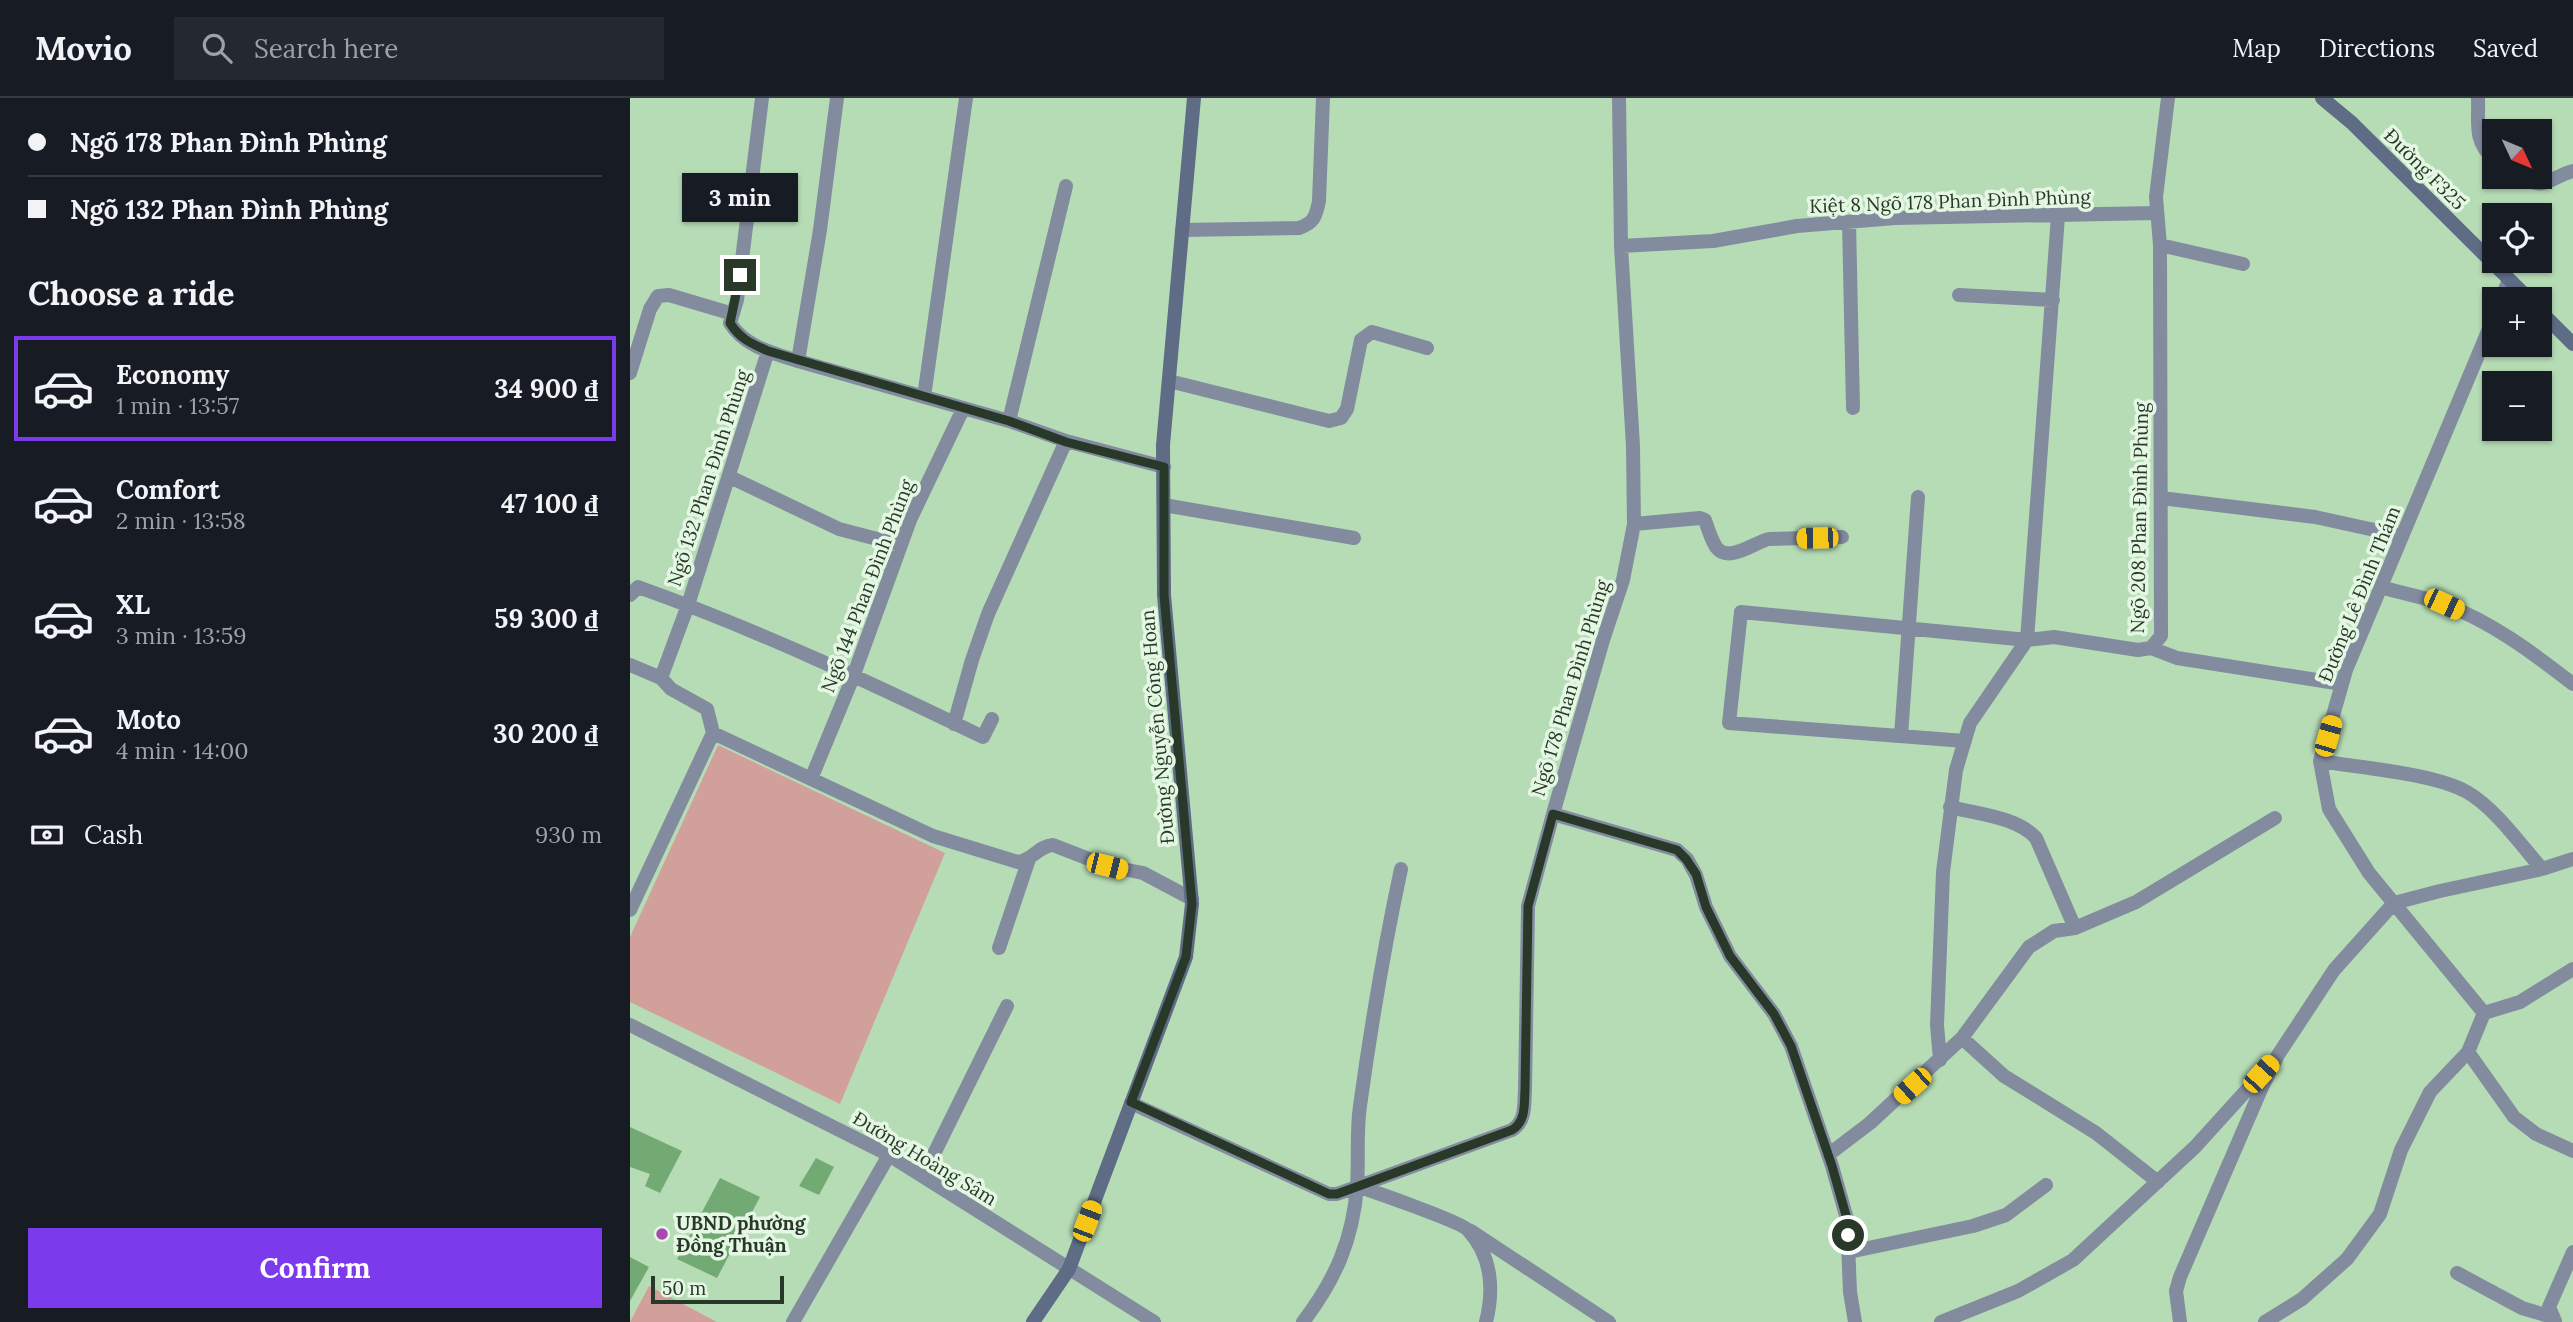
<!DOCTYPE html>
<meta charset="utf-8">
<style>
body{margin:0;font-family:Lora,serif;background:#242831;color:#f1f3f6;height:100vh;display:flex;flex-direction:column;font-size:26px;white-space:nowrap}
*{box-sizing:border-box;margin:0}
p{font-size:23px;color:#9ea1a6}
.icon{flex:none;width:38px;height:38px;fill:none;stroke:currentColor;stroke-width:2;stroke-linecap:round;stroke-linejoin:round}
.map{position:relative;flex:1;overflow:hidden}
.panel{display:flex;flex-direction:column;background:#171b24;width:630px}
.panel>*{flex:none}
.top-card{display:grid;align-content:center;height:154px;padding:0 28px;background:#171b24}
.needle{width:46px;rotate:134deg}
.tools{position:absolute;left:1852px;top:21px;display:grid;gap:14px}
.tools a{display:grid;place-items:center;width:70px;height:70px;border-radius:0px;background:#171b24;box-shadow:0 2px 5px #0004;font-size:35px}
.scale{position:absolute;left:21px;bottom:18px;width:133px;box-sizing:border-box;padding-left:7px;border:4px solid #293929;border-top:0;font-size:19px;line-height:24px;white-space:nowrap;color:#293929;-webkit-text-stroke:5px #e4f7e3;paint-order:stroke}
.end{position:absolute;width:32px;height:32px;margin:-16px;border:9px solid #293929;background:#fff;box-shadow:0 0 0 4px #fff}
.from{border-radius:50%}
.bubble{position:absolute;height:49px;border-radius:0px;background:#171b24;box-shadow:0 2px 5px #0004;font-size:23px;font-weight:700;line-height:49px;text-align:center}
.car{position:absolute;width:21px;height:42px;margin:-21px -10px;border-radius:9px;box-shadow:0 0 5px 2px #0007;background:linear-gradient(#f5c518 24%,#345 0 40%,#f5c518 0 76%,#345 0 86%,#f5c518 0)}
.top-card b{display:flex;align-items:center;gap:24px;height:66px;font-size:26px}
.top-card b+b{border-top:2px solid #363941}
.top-card i{width:18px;height:18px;background:#f1f3f6}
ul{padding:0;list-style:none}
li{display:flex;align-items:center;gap:21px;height:105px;margin:0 14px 10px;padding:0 14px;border:4px solid transparent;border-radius:0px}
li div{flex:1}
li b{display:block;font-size:26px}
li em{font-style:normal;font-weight:700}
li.on{border-color:#7c3aed}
li>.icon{width:63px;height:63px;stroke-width:1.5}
h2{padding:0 28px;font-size:32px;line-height:84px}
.pay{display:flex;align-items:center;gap:18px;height:77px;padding:0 28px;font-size:26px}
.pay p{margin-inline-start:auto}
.action{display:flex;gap:14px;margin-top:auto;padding:14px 28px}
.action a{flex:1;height:80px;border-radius:0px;background:#7c3aed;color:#fff;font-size:28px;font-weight:700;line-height:80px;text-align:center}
header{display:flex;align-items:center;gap:42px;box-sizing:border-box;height:98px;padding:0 35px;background:#171b24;border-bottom:2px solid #363941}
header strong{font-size:33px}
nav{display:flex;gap:38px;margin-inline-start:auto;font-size:24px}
.search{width:490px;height:63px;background:#242831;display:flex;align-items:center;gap:18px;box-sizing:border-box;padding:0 24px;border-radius:0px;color:#9ea1a6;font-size:26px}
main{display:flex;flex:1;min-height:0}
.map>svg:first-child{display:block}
.green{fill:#d2a09b}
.building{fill:#73aa74}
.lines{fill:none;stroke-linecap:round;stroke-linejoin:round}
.minor{stroke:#838c9f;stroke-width:14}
.tertiary{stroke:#838c9f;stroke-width:14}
.secondary{stroke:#5f6c86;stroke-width:14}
.route{stroke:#293929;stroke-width:9}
.poi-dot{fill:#a948b0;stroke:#e4f7e3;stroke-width:2.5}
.labels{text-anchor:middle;stroke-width:7;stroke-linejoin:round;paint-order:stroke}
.street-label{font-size:19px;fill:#293929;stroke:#e4f7e3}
.poi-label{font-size:19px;font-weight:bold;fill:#293929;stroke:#e4f7e3;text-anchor:start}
</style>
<header>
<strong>Movio</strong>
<div class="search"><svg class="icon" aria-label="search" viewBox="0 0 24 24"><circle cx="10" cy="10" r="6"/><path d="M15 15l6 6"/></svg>Search here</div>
<nav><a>Map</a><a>Directions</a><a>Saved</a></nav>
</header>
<main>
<section class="panel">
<div class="top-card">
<b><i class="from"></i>Ngõ 178 Phan Đình Phùng</b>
<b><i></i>Ngõ 132 Phan Đình Phùng</b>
</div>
<h2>Choose a ride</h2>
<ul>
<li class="on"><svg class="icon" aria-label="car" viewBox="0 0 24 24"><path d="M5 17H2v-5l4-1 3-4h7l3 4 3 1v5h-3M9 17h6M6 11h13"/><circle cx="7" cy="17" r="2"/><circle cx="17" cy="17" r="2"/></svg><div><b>Economy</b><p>1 min · 13:57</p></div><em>34 900 ₫</em></li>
<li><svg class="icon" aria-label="car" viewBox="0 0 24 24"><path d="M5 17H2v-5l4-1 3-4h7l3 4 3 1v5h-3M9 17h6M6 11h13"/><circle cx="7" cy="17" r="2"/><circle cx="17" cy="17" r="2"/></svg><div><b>Comfort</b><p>2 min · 13:58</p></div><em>47 100 ₫</em></li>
<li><svg class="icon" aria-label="car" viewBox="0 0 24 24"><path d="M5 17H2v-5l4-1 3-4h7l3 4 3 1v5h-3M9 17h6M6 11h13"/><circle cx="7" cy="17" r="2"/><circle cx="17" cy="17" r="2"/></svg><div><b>XL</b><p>3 min · 13:59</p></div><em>59 300 ₫</em></li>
<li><svg class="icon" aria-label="car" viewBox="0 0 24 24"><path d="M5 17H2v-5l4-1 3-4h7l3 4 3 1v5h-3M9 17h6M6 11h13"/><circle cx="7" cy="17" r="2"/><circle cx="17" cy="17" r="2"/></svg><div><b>Moto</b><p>4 min · 14:00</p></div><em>30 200 ₫</em></li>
</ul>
<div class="pay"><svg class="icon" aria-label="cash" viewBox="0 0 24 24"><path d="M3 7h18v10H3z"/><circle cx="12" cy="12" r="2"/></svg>Cash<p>930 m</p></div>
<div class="action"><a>Confirm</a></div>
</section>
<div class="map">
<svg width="1943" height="1224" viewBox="0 0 1943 1224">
<rect width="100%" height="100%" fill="#b6dcb6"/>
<path class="green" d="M88 647 315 755 210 1006 0 904V839Z
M19 1188 87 1224H0Z"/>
<path class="building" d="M0 1029 52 1053 30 1095 15 1088 20 1076 0 1069Z
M186 1060 204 1069 189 1097 169 1088Z
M90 1080 130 1099 87 1180 47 1161Z
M0 1159 19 1169 0 1203Z"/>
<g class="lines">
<path class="minor" d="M132 0 107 202 100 225C115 249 143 255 168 263L379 323 436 343 534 369
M989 0 991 148 1003 348 1004 426 993 482 973 542 923 716 1047 752 1057 761 1066 777 1076 809 1100 858 1144 916 1161 948 1202 1068 1217 1121 1220 1194 1225 1224
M1848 0C1849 23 1843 45 1864 60
M1891 79C1914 94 1921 79 1943 73
M1219 124 1223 310
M552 132 669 130C684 125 686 118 689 103L693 0
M1530 147 1613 166
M991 148 1083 143 1167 128 1265 120 1526 115
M1329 197 1423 202
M1871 201 1879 182
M168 263 190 132 207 0
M0 275 20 211 28 198 39 197 103 216
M539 283 699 323 711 320 717 311 731 242 742 234 797 250
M294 299 336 0
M379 323 436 88
M100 379 209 431 270 447
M1531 400 1685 419 1772 438
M534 407 724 440
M1004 426 1070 420 1075 422C1078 431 1081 441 1086 449 1098 466 1125 444 1139 441L1212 439
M1751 489C1771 495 1793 499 1814 506 1862 524 1903 555 1943 586
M0 497 8 489C126 531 241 585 353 639L362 621
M1521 550 1547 560 1712 586
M0 567 31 580 41 591 77 611 83 635 0 812
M31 580 58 507 138 253
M324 626 342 562 358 516 436 343
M83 635 303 738 388 764C403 762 408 748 423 747L477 768 513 775 562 801
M1271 638 1288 399
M1335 643 1099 625 1111 514 1397 542 1428 118
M1690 663C1731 670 1803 675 1837 694 1865 710 1891 747 1912 771
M181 681 223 579 280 422 333 311
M1320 709C1347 716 1387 719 1406 740L1445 830
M369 850 399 761
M1854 915 1739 775 1699 711 1690 663 1716 572 1864 219
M1854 915 1890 904 1943 871
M1332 940 1374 978 1466 1035 1528 1084
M1838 954 1884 1019 1906 1036 1943 1053
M1310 962 1307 927 1313 774 1326 672 1340 625 1397 542 1424 539 1508 552 1521 550 1531 538 1530 147 1526 99 1538 0
M501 1005 699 1096H707L882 1032C896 1023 894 1008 895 992L898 808 923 716
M1198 1057 1240 1025 1332 940 1399 849 1424 833 1445 830 1506 804 1645 720
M293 1078 377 908
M727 1088C745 1094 831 1124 838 1132 862 1158 864 1192 856 1224
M841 1133 979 1224
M1219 1154 1343 1128 1376 1117 1416 1087
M1827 1175 1892 1210 1922 1219
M1925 1223 1919 1209 1943 1154
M163 1224 259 1057
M673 1224C705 1182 723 1142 727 1088 729 1061 726 1035 730 1008 741 928 754 850 771 771
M1311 1224 1388 1193 1443 1162 1565 1049 1634 973
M1550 1224 1546 1193 1550 1179 1632 989 1648 957 1704 872 1764 805 1810 793 1912 771 1943 761
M1635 1224 1672 1201 1717 1161 1750 1116 1771 1052 1800 994 1838 954 1854 915"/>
<path class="tertiary" d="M0 927 259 1057 524 1224"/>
<path class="secondary" d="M1692 0 1722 25 1899 201
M1909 212 1943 246
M403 1224 439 1171 556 859 562 806 534 497 533 347 564 0"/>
</g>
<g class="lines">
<path class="route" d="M110 177 100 225C110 241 122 246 138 253L379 323 436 344 534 369V497L562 806 556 859 501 1004 699 1096H707L882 1032C896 1023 894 1008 895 992L898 808 923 716 1047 752 1056 761 1066 776 1076 809 1100 858 1144 916 1161 948 1202 1068 1217 1121 1218 1137"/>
</g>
<circle class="poi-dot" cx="32" cy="1136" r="7"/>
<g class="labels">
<g class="street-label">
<text transform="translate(1795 71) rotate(45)" y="7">Đường F325</text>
<text transform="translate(1320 103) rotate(-2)" y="7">Kiệt 8 Ngõ 178 Phan Đình Phùng</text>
<text transform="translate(78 380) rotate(-72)" y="7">Ngõ 132 Phan Đình Phùng</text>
<text transform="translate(1509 420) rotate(-89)" y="7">Ngõ 208 Phan Đình Phùng</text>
<text transform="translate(237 488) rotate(-69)" y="7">Ngõ 144 Phan Đình Phùng</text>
<text transform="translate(1729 496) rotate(-68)" y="7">Đường Lê Đình Thám</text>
<text transform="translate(940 590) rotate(-73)" y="7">Ngõ 178 Phan Đình Phùng</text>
<text transform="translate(527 629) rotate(-95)" y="7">Đường Nguyễn Công Hoan</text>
<text transform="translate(295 1060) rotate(31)" y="7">Đường Hoàng Sâm</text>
</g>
<g class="poi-label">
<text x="46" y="1132">UBND phường<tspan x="46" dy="22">Đồng Thuận</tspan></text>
</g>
</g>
</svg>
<div class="tools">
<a><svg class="needle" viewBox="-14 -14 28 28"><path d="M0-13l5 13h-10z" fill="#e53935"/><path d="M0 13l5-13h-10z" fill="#9ea1a6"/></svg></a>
<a><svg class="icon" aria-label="locate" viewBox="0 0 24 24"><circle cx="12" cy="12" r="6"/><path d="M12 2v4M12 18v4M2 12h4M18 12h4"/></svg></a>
<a>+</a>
<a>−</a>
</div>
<div class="scale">50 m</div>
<i class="end from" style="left:1218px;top:1137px"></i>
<i class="end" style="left:110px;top:177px"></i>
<div class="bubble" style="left:52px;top:75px;width:116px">3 min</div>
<i class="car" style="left:1187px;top:440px;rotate:269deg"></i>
<i class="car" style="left:1814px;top:506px;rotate:115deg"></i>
<i class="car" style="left:1698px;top:638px;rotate:16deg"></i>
<i class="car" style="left:477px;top:768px;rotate:104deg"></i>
<i class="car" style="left:1631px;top:976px;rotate:42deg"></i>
<i class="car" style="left:1282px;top:988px;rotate:228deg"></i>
<i class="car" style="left:457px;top:1123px;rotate:21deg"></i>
</div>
</main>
